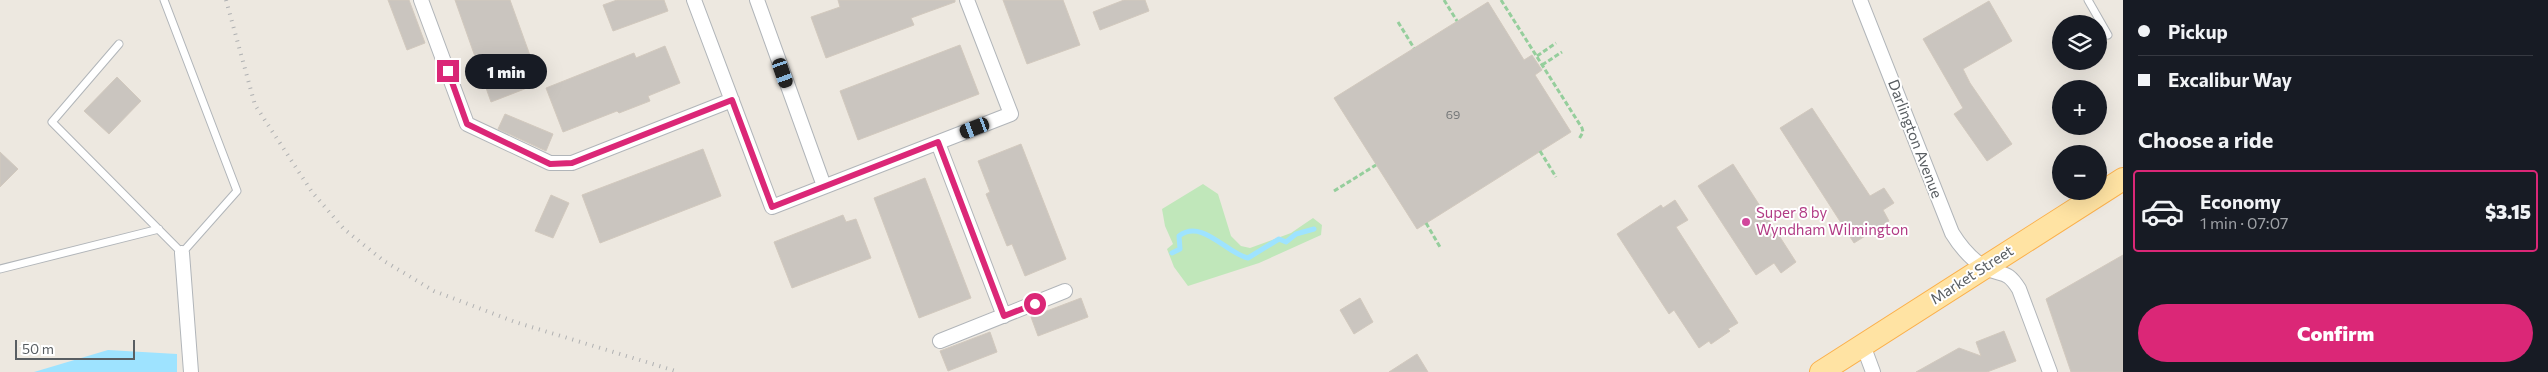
<!DOCTYPE html>
<meta charset="utf-8">
<style>
body{margin:0;font-family:Commissioner,sans-serif;background:#242831;color:#f1f3f6;height:100vh;display:flex;flex-direction:column;font-size:19px;white-space:nowrap}
*{box-sizing:border-box;margin:0}
p{font-size:16px;color:#9ea1a6}
.icon{flex:none;width:28px;height:28px;fill:none;stroke:currentColor;stroke-width:2;stroke-linecap:round;stroke-linejoin:round}
.map{position:relative;flex:1;overflow:hidden}
.drawer{display:flex;flex-direction:column;background:#171b24;width:425px}
.drawer>*{flex:none}
.banner{display:grid;align-content:center;height:110px;padding:0 15px;background:#171b24}
.controls{position:absolute;left:2052px;top:15px;display:grid;gap:10px}
.controls a{display:grid;place-items:center;width:55px;height:55px;border-radius:50%;background:#171b24;box-shadow:0 5px 20px #0002;font-size:25px}
.scale{position:absolute;left:15px;bottom:12px;width:120px;box-sizing:border-box;padding-left:5px;border:2px solid #595e62;border-top:0;font-size:14px;line-height:18px;white-space:nowrap;color:#595e62;-webkit-text-stroke:4px #fff;paint-order:stroke}
.end{position:absolute;width:22px;height:22px;margin:-11px;border:6px solid #db2777;background:#fff;box-shadow:0 0 0 2px #fff}
.from{border-radius:50%}
.bubble{position:absolute;height:35px;border-radius:18px;background:#171b24;box-shadow:0 5px 20px #0002;font-size:16px;font-weight:800;line-height:35px;text-align:center}
.car{position:absolute;width:15px;height:30px;margin:-15px -8px;border-radius:6px;box-shadow:0 0 4px 1px #0007;background:linear-gradient(#222 24%,#8ab4d8 0 40%,#222 0 76%,#8ab4d8 0 86%,#222 0)}
.banner b{display:flex;align-items:center;gap:18px;height:48px;font-size:19px}
.banner b+b{border-top:1px solid #363941}
.banner i{width:12px;height:12px;background:#f1f3f6}
ul{padding:0;list-style:none}
li{display:flex;align-items:center;gap:15px;height:82px;margin:0 10px 8px;padding:0 5px;border:2px solid #363941;border-radius:5px}
li div{flex:1}
li b{display:block;font-size:19px}
li em{font-style:normal;font-weight:800}
li.selected{border-color:#db2777}
li>.icon{width:45px;height:45px;stroke-width:1.5}
h2{padding:0 15px;font-size:22px;line-height:60px}
.cta{display:flex;gap:10px;margin-top:auto;padding:10px 15px}
.cta a{flex:1;height:58px;border-radius:30px;background:#db2777;color:#fff;font-size:20px;font-weight:800;line-height:58px;text-align:center}
main{display:flex;flex:1;min-height:0}
.map>svg:first-child{display:block}
.green{fill:#c0e7ba}
.water{fill:#9ee3ff}
.lines{fill:none;stroke-linecap:round;stroke-linejoin:round}
.stream{stroke:#9ee3ff;stroke-width:5}
.building{fill:#cac5bf;stroke:#d2c9be}
.service-casing{stroke:#b1b5b9;stroke-width:9}
.minor-casing{stroke:#b1b5b9;stroke-width:16}
.primary-casing{stroke:#fbb04b;stroke-width:24}
.path{stroke:#95ce9c;stroke-width:3;stroke-dasharray:5 2.5;stroke-linecap:butt}
.service{stroke:#fff;stroke-width:7}
.minor{stroke:#fff;stroke-width:14}
.primary{stroke:#ffe3a3;stroke-width:22}
.rail{stroke:#b0b1b2;stroke-width:4;stroke-dasharray:1 6;stroke-linecap:butt}
.route{stroke:#db2777;stroke-width:6}
.hotel-dot{fill:#d1479c;stroke:#fff;stroke-width:2}
.labels{text-anchor:middle;stroke-width:4;stroke-linejoin:round;paint-order:stroke}
.number-label{font-size:12px;fill:#757879}
.street-label{font-size:15px;fill:#595e62;stroke:#fff}
.hotel-label{font-size:15px;fill:#b23c85;stroke:#fff;text-anchor:start}
</style>
<main>
<div class="map">
<svg width="2123" height="372" viewBox="0 0 2123 372">
<rect width="100%" height="100%" fill="#ede8e0"/>
<path class="green" d="M1203 184 1218 194 1231 236 1241 246 1250 248 1291 233 1313 218 1322 225 1321 235 1259 263 1188 286 1174 267 1167 249 1173 244 1165 226 1162 209Z"/>
<path class="water" d="M108 350 177 354V372H34Z"/>
<g class="lines">
<path class="stream" d="M1172 253 1180 249 1179 236C1202 218 1227 254 1248 258L1279 239 1286 242 1296 234 1314 229"/>
</g>
<path class="building" d="M388 0H409L425 43 407 50Z
M455 0H510L540 83 491 102Z
M617 0H664L668 11 613 31 603 5Z
M838 0H955V2L911 18 914 25 826 58 811 17 840 7Z
M1003 0H1063L1080 45 1027 64Z
M1124 0H1145L1149 11 1100 30 1093 12Z
M1989 1 2012 41 1963 69 1970 83 2012 144 1987 161 1954 114 1963 108 1923 39Z
M1488 2 1524 60 1532 55 1542 70 1535 75 1571 132 1417 229 1334 98Z
M960 45 979 94 858 140 840 91Z
M665 46 680 83 648 96 650 101 619 113 617 111 563 132 546 88 634 53 636 58Z
M117 77 141 101 109 134 84 111Z
M1812 108 1870 196 1884 188 1894 203 1883 210 1889 221 1854 243 1780 128Z
M505 114 553 134 546 151 498 129Z
M1021 144 1066 259 1025 276 1012 244 1007 246 986 194 990 192 978 161Z
M703 149 721 196 600 243 582 195Z
M0 152 18 169 0 187Z
M1733 164 1796 262 1781 273 1774 263 1756 275 1698 186Z
M925 178 971 298 919 318 874 198Z
M551 195 569 203 553 238 535 231Z
M1675 200 1688 220 1676 227 1738 323 1728 329 1730 331 1711 344 1709 341 1699 348 1674 310 1669 314 1617 234 1661 205 1663 208Z
M843 215 846 222 856 219 871 258 792 288 774 242Z
M2123 255V372H2071L2046 299Z
M1081 298 1088 317 1038 336 1031 317Z
M1360 298 1373 322 1354 334 1340 310Z
M2004 331 2016 361 1987 372H1916L1959 348 1981 356 1976 342Z
M990 332 997 352 948 371 940 351Z
M1417 354 1428 372H1389Z"/>
<g class="lines">
<defs>
<path id="service" d="M2088 0 2108 35
M119 44 52 122 182 253 237 191 164 0
M0 269 159 229"/>
<path id="minor" d="M421 0 467 124 550 163H572L732 100
M694 0 772 207 1011 114 967 0
M757 0 824 186
M1860 0 1952 233C1960 246 1971 259 1984 267 2002 277 2006 268 2019 289L2050 372
M938 143 1004 316
M182 253 191 372
M940 341 1065 291
M1863 345 1873 372"/>
<path id="primary" d="M1821 372 2123 179"/>
</defs>
<use href="#service" class="service-casing"/>
<use href="#minor" class="minor-casing"/>
<use href="#primary" class="primary-casing"/>
<path class="path" d="M1444 0 1457 21
M1501 0 1582 128 1583 132 1579 139
M1398 22 1414 48
M1537 56 1556 43
M1542 65 1562 52
M1540 151 1556 177
M1334 191 1376 165
M1426 223 1440 247"/>
<use href="#service" class="service"/>
<use href="#minor" class="minor"/>
<use href="#primary" class="primary"/>
<path class="rail" d="M226 0 255 105 312 192 344 229 384 261 434 291 515 322 679 372"/>
</g>
<g class="lines">
<path class="route" d="M448 71 467 124 550 164 572 163 732 100 772 207 938 142 1004 316 1035 304"/>
</g>
<circle class="hotel-dot" cx="1746" cy="222" r="5"/>
<g class="labels">
<g class="number-label">
<text x="1453" y="119">69</text>
</g>
<g class="street-label">
<text transform="translate(1915 139) rotate(69)" y="5">Darlington Avenue</text>
<text transform="translate(1972 275) rotate(-33)" y="5">Market Street</text>
</g>
<g class="hotel-label">
<text x="1756" y="218">Super 8 by<tspan x="1756" dy="17">Wyndham Wilmington</tspan></text>
</g>
</g>
</svg>
<div class="controls">
<a><svg class="icon" aria-label="layers" viewBox="0 0 24 24"><path d="M12 4l9 5-9 5-9-5zM3 14l9 5 9-5"/></svg></a>
<a>+</a>
<a>−</a>
</div>
<div class="scale">50 m</div>
<i class="end from" style="left:1035px;top:304px"></i>
<i class="end" style="left:448px;top:71px"></i>
<div class="bubble" style="left:465px;top:54px;width:82px">1 min</div>
<i class="car" style="left:783px;top:73px;rotate:161deg"></i>
<i class="car" style="left:975px;top:128px;rotate:249deg"></i>
</div>
<section class="drawer">
<div class="banner">
<b><i class="from"></i>Pickup</b>
<b><i></i>Excalibur Way</b>
</div>
<h2>Choose a ride</h2>
<ul>
<li class="selected"><svg class="icon" aria-label="car" viewBox="0 0 24 24"><path d="M5 17H2v-5l4-1 3-4h7l3 4 3 1v5h-3M9 17h6M6 11h13"/><circle cx="7" cy="17" r="2"/><circle cx="17" cy="17" r="2"/></svg><div><b>Economy</b><p>1 min · 07:07</p></div><em>$3.15</em></li>
</ul>
<div class="cta"><a>Confirm</a></div>
</section>
</main>
